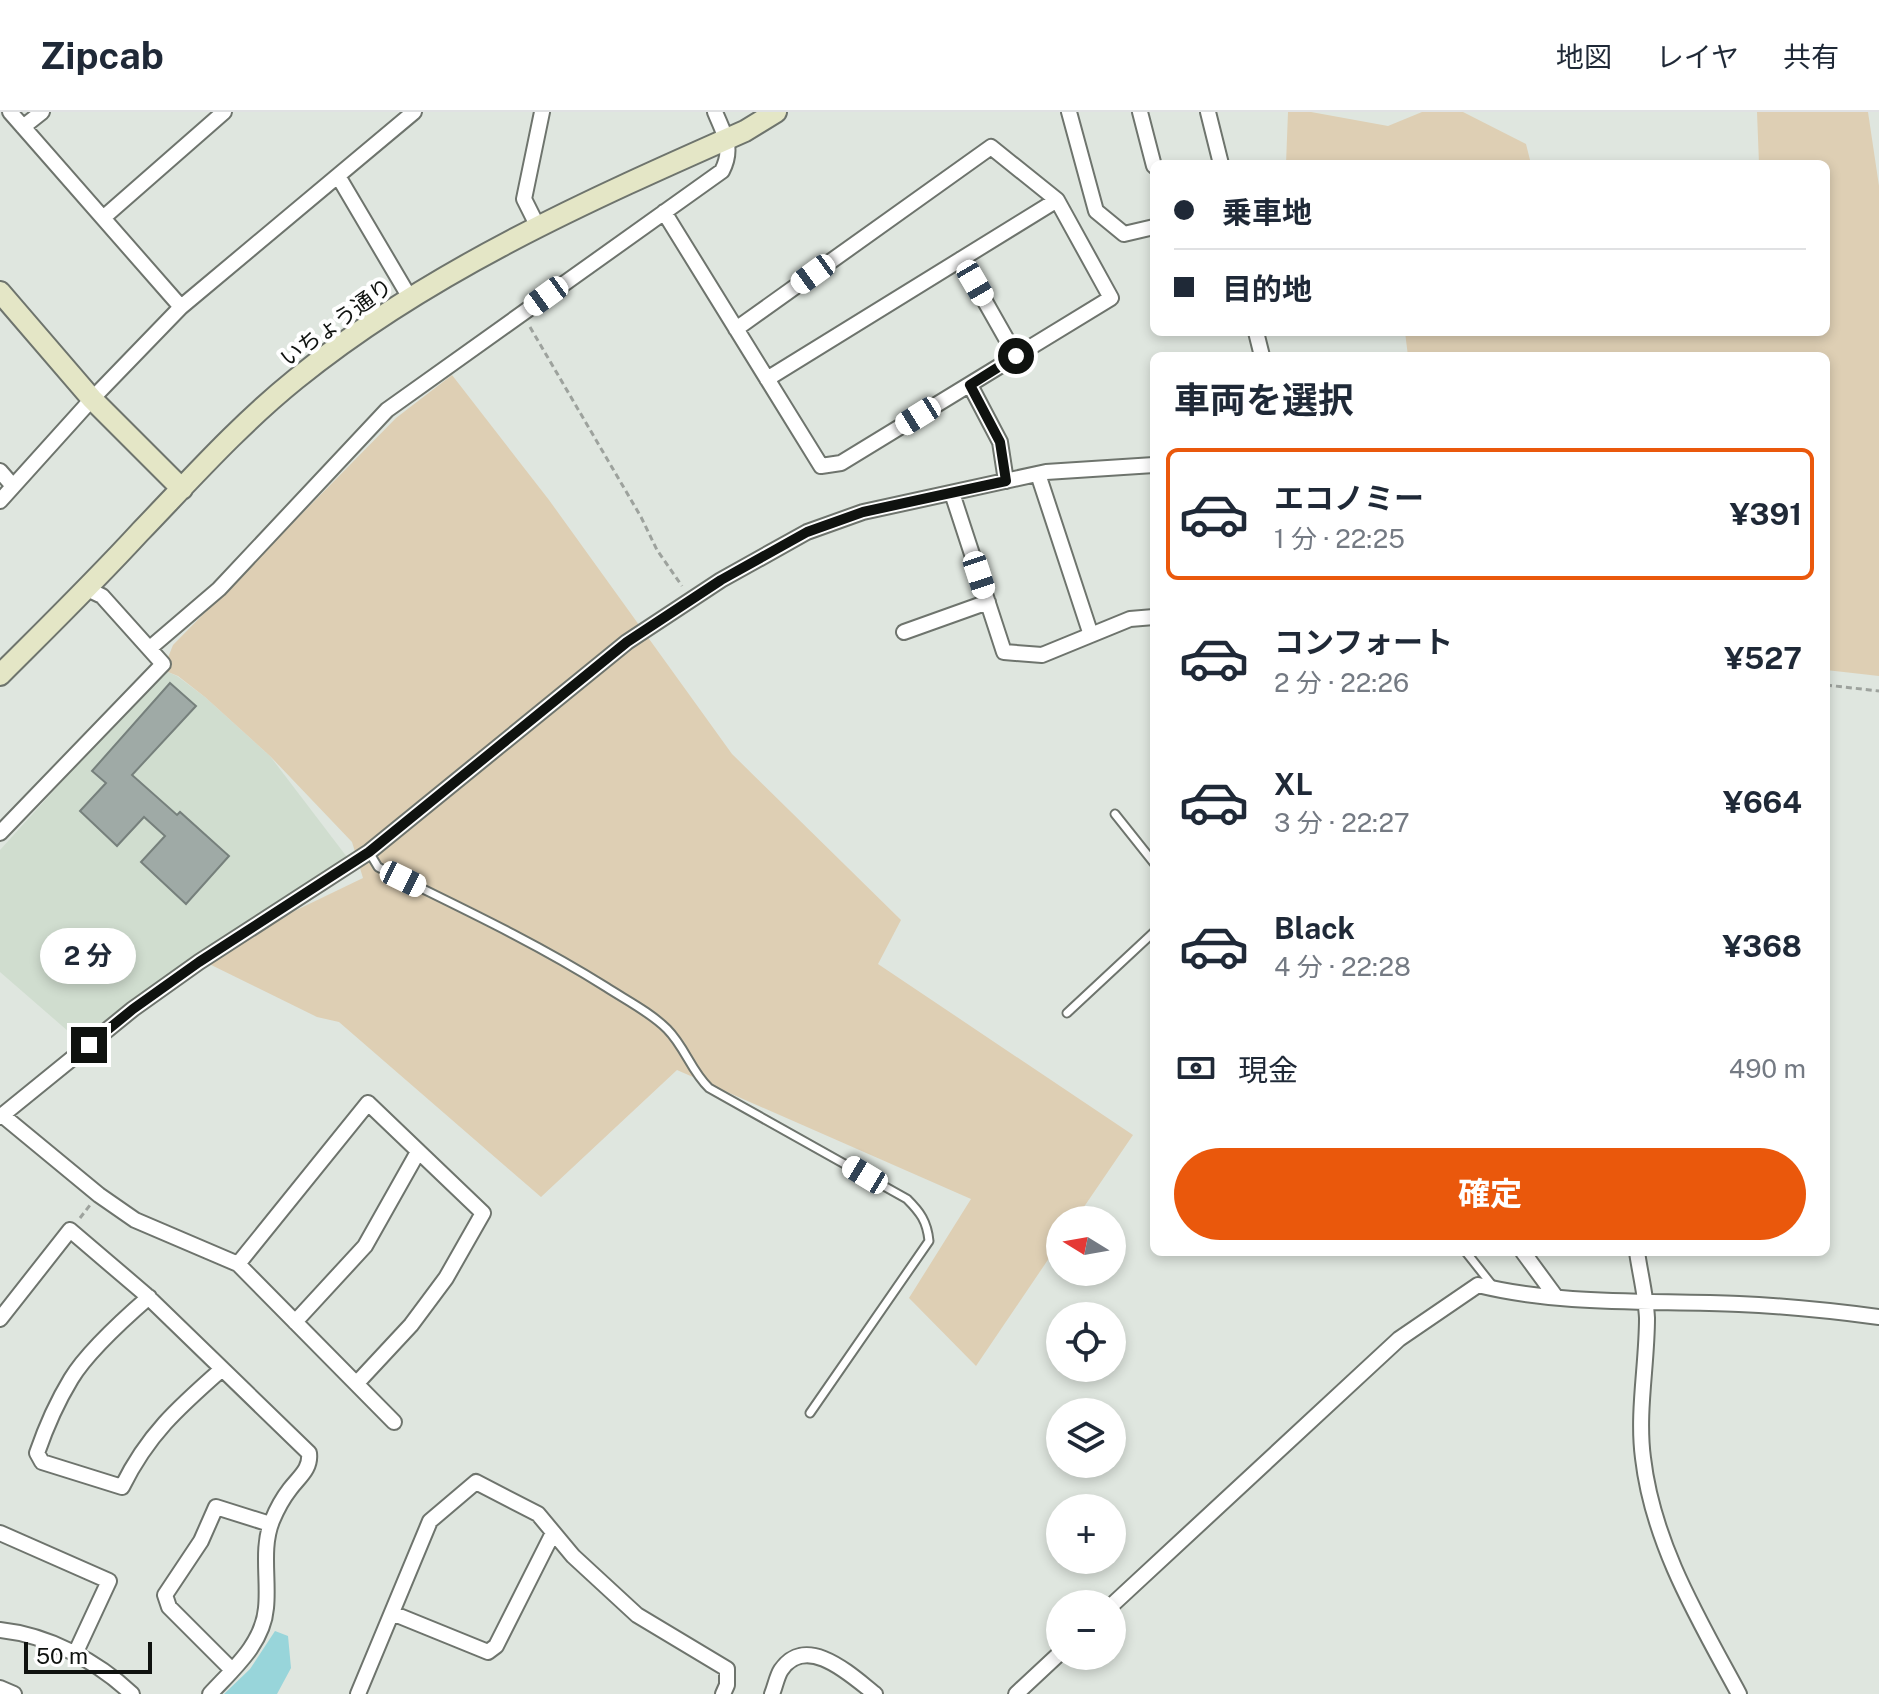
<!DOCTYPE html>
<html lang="ja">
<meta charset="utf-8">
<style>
body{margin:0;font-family:"Public Sans","Noto Sans JP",sans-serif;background:#f6f6f7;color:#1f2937;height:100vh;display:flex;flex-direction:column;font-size:30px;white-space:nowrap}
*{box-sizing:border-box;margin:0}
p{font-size:26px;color:#747a83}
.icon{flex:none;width:44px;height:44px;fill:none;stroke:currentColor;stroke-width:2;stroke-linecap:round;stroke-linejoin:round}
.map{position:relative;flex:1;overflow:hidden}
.sheet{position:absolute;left:1150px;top:240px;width:680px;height:904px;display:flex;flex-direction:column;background:#fff;border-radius:12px;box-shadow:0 4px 12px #0003}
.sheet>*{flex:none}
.banner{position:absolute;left:1150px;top:48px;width:680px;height:176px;border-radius:12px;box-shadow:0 4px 12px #0003;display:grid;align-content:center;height:176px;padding:0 24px;background:#fff}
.needle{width:52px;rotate:281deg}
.buttons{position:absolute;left:1046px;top:1094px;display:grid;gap:16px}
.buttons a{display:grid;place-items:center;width:80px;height:80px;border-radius:50%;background:#fff;box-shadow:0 4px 12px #0003;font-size:40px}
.scale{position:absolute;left:24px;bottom:20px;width:128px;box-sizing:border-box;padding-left:8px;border:4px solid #0f120f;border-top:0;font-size:22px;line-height:28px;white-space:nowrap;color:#0f120f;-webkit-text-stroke:6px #fff;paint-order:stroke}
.end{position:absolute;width:36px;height:36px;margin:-18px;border:10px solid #0f120f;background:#fff;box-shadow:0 0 0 4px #fff}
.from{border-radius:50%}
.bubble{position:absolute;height:56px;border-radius:28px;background:#fff;box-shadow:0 4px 12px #0003;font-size:26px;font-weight:700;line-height:56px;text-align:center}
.car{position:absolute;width:24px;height:48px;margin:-24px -12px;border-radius:10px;box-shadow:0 0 6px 2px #0007;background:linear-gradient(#fff 24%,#345 0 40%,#fff 0 76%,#345 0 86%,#fff 0)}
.banner b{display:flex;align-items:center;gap:28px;height:76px;font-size:30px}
.banner b+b{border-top:2px solid #e0e1e3}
.banner i{width:20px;height:20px;background:#1f2937}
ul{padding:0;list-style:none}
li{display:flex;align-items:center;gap:24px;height:132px;margin:0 16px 12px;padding:0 8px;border:4px solid transparent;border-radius:12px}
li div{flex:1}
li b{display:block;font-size:30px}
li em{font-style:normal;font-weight:700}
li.selected{border-color:#ea580c}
li>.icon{width:72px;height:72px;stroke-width:1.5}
h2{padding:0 24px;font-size:36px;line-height:96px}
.pay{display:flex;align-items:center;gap:20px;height:88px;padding:0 24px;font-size:30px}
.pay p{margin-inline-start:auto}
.primary-button{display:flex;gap:16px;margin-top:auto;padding:16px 24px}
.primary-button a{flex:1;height:92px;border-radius:48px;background:#ea580c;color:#fff;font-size:32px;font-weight:700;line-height:92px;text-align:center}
header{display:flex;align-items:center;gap:48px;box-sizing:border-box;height:112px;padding:0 40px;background:#fff;border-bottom:2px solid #e0e1e3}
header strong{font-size:38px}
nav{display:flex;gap:44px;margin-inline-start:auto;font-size:28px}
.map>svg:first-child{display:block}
.built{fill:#d0ddcf}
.green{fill:#decfb4}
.water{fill:#98d5da}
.building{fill:#9faaa6;stroke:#76807c;stroke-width:2}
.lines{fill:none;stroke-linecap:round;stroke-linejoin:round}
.lane-casing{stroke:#6e746d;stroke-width:11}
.street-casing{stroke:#6e746d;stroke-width:18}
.secondary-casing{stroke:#6e746d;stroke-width:24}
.path{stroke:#9da29d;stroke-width:3;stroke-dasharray:6 4;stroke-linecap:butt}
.lane{stroke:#fff;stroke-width:7}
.street{stroke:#fff;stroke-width:14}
.secondary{stroke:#e4e6c6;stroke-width:20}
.route{stroke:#0f120f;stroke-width:10}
.labels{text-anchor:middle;stroke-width:8;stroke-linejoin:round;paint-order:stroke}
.street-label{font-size:22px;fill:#0f120f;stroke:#fff}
</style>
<header>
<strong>Zipcab</strong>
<nav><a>地図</a><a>レイヤ</a><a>共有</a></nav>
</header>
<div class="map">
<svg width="1879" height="1582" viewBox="0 0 1879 1582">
<rect width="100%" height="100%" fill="#dfe6df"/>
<path class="built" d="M163 558 177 564 205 585 270 644 350 749 84 933 0 860V738Z"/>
<path class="green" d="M1288 0H1311L1388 14 1422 0H1463L1526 32 1531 52H1286Z
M1757 0H1868L1879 74V564L1826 558V244H1408L1405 220H1826V52H1759Z
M452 263 549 388 732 642 901 808 878 852 1133 1023 1075 1108H1060V1130L976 1254 909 1186 971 1087 677 958 541 1085 339 910 317 905 197 846 363 766 352 730 270 644 205 585 178 564 163 558 173 533 396 306Z"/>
<path class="water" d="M275 1519 288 1524 291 1556 277 1582H224L250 1557Z"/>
<path class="building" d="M170 571 196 594 132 663 177 703 180 700 229 744 186 792 141 750 165 724 144 705 117 734 80 699 106 671 92 659Z"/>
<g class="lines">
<defs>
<path id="lane" d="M1115 702 1154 751
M369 740 378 755C455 793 533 829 606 875 626 888 650 900 667 917 685 935 691 959 709 976L907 1087C920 1100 927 1109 929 1129L810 1301
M1067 901 1154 820
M1466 1140 1492 1173"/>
<path id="street" d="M10 0 181 195
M1069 0 1096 99 1124 122 1154 115
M1140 0 1154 54
M1208 0 1221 52
M23 15 42 0
M338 64 410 186
M664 100 821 354 841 351 1111 186 1057 88 991 35 736 217
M103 106 224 0
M538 115 524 87 542 0
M961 147 1016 244
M1256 220 1262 244
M767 267 1057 88
M970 273 1000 330 1006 369
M0 359 13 374
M1038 362 1091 523
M952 381 1004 540 1042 543 1130 507 1154 505
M0 389 92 287 181 195 414 0
M904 520 988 490
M150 536 219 477 387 298 722 59C734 36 724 22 715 0
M0 721 163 552 102 484 87 477
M2 1003 99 1083 135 1108 238 1152 394 1310
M0 1005 133 897 199 850 369 740 627 530 721 468 807 420 863 400 1046 360 1154 353
M1523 1140 1556 1185
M1637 1140C1640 1161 1646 1185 1647 1206 1647 1253 1637 1300 1643 1346 1653 1432 1699 1508 1739 1582
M238 1152 368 991 483 1101 446 1166 411 1213 357 1271
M149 1185C126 1205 86 1242 71 1267 57 1290 46 1315 37 1341L42 1350 122 1375C148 1322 179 1295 222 1257
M0 1207 70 1118 145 1182 309 1341C311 1357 299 1365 290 1377 283 1386 276 1399 272 1409 261 1436 269 1468 266 1496 263 1532 233 1557 210 1582
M295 1210 365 1134 418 1040
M0 1421 109 1469 75 1542
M1112 1493 1399 1227 1478 1173C1563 1194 1652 1188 1739 1192 1786 1194 1833 1199 1879 1205
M392 1501 488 1540 496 1534 553 1421
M0 1518C48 1523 97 1549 132 1582
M232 1558 169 1495 165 1483 201 1429 216 1395 270 1412
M0 1576 14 1582
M358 1582 430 1409 476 1370 538 1402 573 1444 637 1503 727 1557V1573L723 1582
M772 1582C775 1575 777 1564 781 1558 807 1520 853 1565 875 1582
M1016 1582 1060 1541"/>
<path id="secondary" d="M0 180 92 287 182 377
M0 563C47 516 95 469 140 420 191 367 239 313 296 267 429 159 589 88 745 19L776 0"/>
</defs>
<use href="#lane" class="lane-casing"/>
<use href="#street" class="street-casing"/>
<use href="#secondary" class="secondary-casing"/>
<path class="path" d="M530 215 641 405 657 438 682 474
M1826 573 1879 579
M80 1106 90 1093"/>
<use href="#lane" class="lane"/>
<use href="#street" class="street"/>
<use href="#secondary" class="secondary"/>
</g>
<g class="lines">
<path class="route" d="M89 933 133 897 199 850 369 740 627 530 721 468 807 420 863 400 1006 369 1000 330 970 273 1016 244"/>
</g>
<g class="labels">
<g class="street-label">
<text transform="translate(336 210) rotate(-36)" y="8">いちょう通り</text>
</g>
</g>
</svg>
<div class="buttons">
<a><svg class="needle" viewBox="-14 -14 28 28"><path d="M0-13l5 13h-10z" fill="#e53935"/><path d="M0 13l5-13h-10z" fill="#747a83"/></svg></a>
<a><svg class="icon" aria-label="locate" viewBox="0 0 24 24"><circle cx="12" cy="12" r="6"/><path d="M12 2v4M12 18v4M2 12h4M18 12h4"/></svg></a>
<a><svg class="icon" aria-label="layers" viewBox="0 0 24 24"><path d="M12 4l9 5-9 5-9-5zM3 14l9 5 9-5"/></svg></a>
<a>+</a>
<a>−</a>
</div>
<div class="scale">50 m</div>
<i class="end from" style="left:1016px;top:244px"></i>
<i class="end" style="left:89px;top:933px"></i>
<div class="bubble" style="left:40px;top:816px;width:96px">2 分</div>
<i class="car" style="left:813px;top:162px;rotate:234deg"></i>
<i class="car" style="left:975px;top:171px;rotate:150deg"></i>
<i class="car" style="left:546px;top:184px;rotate:234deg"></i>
<i class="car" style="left:918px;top:304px;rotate:238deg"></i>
<i class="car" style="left:979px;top:463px;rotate:162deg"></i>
<i class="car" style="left:403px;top:767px;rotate:116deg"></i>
<i class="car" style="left:865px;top:1063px;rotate:301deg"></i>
<div class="banner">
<b><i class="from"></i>乗車地</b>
<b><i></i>目的地</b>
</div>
<section class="sheet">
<h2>車両を選択</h2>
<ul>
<li class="selected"><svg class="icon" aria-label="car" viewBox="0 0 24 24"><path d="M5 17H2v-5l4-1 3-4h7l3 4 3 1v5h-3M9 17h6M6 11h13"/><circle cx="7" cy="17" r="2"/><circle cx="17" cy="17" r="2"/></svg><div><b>エコノミー</b><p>1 分 · 22:25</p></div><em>¥391</em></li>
<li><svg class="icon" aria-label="car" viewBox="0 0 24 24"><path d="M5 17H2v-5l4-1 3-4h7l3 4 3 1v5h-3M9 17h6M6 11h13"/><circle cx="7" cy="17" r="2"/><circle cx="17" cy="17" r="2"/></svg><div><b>コンフォート</b><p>2 分 · 22:26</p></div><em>¥527</em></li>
<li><svg class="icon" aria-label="car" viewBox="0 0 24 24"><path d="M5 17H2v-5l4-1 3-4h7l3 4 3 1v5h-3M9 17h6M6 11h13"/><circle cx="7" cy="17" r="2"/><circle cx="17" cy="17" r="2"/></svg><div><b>XL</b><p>3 分 · 22:27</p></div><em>¥664</em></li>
<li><svg class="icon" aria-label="car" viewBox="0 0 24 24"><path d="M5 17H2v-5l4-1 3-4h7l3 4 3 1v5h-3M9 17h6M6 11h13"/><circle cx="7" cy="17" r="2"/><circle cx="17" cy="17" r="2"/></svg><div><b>Black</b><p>4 分 · 22:28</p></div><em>¥368</em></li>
</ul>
<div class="pay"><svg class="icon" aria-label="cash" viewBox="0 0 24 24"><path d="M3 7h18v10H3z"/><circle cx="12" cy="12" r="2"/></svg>現金<p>490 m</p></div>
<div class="primary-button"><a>確定</a></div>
</section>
</div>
